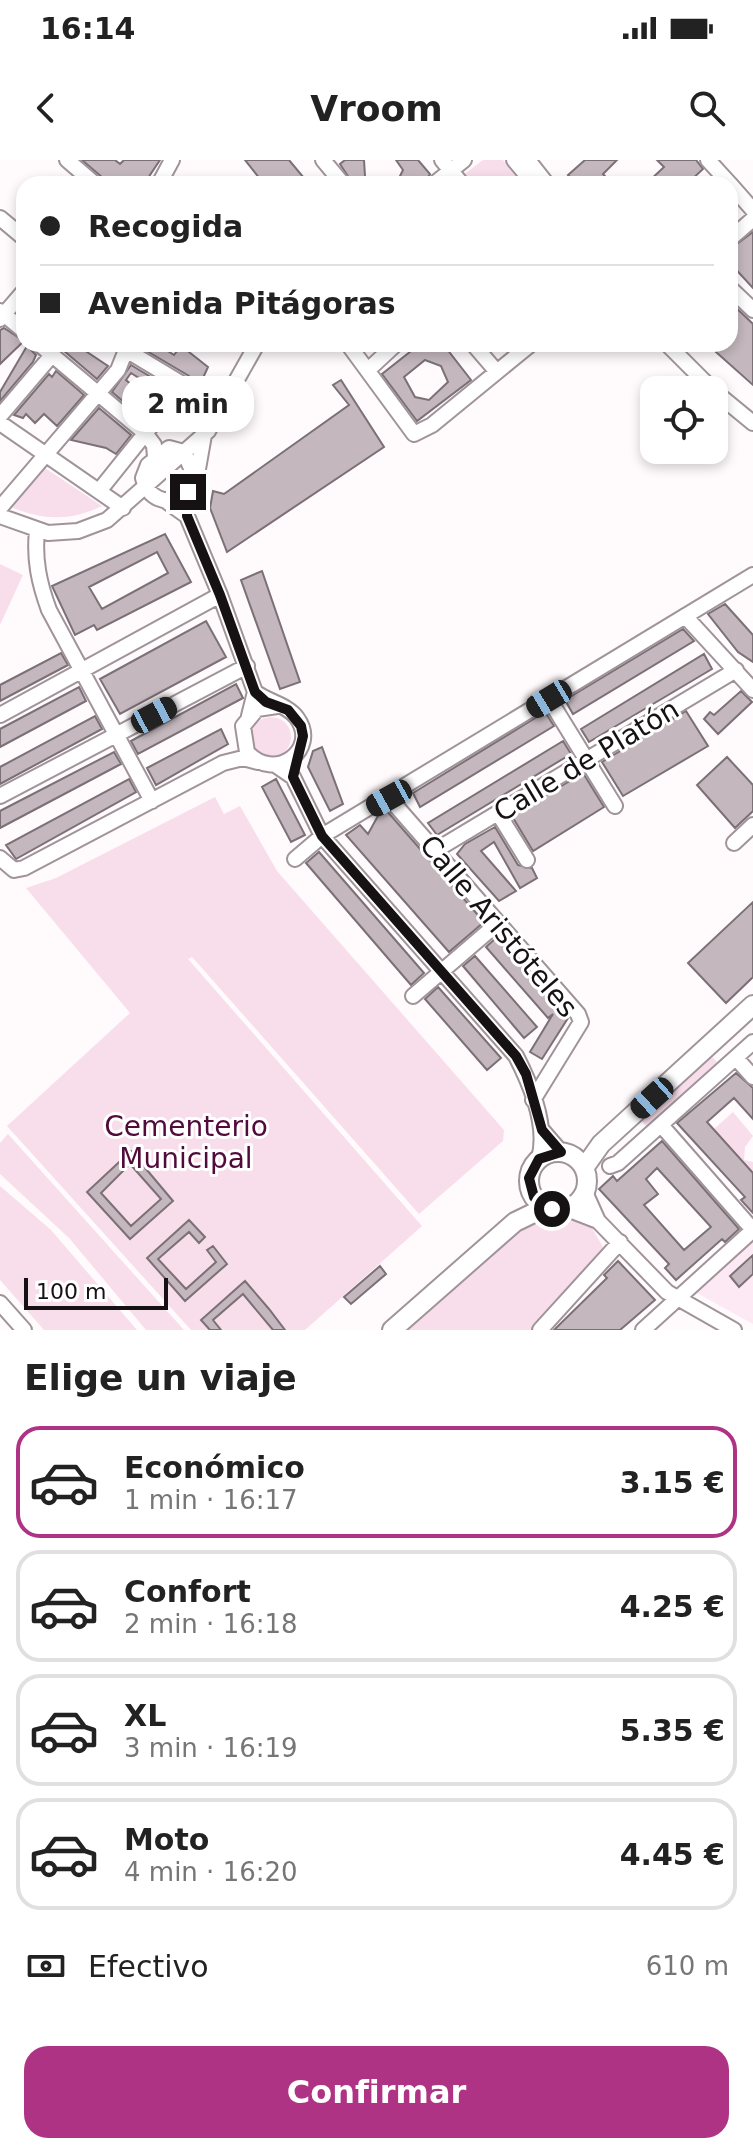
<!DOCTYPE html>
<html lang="es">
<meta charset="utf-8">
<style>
body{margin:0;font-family:"DejaVu Sans",sans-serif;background:#f6f6f6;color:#222;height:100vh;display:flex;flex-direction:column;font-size:30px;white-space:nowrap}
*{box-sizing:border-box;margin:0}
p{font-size:26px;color:#767676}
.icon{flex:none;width:44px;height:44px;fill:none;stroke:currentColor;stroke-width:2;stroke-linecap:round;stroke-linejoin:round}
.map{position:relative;height:1170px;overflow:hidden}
.side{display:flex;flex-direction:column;background:#fff;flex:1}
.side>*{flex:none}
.guide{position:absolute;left:16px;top:16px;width:722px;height:176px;border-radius:24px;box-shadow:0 4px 12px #0003;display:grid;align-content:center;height:176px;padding:0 24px;background:#fff}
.fabs{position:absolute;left:640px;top:216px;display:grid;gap:16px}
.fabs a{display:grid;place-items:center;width:88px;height:88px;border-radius:16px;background:#fff;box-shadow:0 4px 12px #0003;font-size:40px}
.scale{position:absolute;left:24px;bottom:20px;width:144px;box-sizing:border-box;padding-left:8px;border:4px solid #161214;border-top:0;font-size:22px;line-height:28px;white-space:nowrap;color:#161214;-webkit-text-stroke:6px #fff;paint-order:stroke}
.end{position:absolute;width:36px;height:36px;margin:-18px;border:10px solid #161214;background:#fff;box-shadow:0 0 0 4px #fff}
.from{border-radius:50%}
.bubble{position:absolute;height:56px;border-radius:24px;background:#fff;box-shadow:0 4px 12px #0003;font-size:26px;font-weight:800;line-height:56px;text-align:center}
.car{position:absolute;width:24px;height:48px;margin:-24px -12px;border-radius:10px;box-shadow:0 0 6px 2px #0007;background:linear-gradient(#222 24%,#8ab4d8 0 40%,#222 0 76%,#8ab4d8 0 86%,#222 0)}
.guide b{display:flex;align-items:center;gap:28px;height:76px;font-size:30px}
.guide b+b{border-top:2px solid #e0e0e0}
.guide i{width:20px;height:20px;background:#222}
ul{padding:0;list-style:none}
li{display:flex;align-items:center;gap:24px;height:112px;margin:0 16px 12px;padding:0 8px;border:4px solid #e0e0e0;border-radius:24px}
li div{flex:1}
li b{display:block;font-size:30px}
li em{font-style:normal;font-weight:800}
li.on{border-color:#af3385}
li>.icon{width:72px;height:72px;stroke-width:1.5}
h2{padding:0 24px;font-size:36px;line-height:96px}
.pay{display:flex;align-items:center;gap:20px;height:88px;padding:0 24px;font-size:30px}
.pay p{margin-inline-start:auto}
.primary-button{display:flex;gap:16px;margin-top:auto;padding:16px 24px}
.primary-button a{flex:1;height:92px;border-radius:24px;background:#af3385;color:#fff;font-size:32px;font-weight:800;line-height:92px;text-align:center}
.status{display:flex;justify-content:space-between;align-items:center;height:56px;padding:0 40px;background:#fff;direction:ltr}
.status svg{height:22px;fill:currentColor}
header{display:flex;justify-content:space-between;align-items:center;height:104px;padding:0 24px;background:#fff;font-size:36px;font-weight:800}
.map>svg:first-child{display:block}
.built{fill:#fde9f4}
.green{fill:#f8deeb}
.building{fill:#c4b8be;stroke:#7b7076;stroke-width:2;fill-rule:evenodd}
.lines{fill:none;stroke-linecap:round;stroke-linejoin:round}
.minor-casing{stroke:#a0949a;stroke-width:18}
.major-casing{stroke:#a0949a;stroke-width:22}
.minor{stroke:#fff;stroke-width:14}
.major{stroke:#fff;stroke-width:18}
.route{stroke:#161214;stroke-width:10}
.labels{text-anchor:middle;stroke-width:6;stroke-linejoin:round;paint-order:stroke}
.street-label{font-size:28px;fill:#161214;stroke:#fff}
.park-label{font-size:28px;fill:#510b3b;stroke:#fff}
</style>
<div class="status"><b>16:14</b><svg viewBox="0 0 49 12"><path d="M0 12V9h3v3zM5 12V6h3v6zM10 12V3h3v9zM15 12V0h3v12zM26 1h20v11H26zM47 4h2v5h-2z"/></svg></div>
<header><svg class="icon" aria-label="back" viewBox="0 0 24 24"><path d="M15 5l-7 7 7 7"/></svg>Vroom<svg class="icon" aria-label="search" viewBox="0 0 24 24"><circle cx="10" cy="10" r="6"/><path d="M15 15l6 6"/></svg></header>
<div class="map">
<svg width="753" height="1170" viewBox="0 0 753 1170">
<rect width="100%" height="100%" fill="#fffafc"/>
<path class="built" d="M753 1082V1164L697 1133Z"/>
<path class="green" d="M483 0H503L522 24H468L462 16Z
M42 306 102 346C70 362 41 360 8 346Z
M0 404 23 415 0 465Z
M251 577a20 20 0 1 1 40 0a20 20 0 1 1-40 0Z
M215 637 224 654 240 646 277 711 504 970 503 981 419 1054 201 807 192 797 188 799 422 1066 305 1170H191L7 966 130 853 26 728 56 718Z
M711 896 717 902 646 966 641 960Z
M733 952 753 976 745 987 744 1000 753 1002V1013L714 969Z
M8 974 184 1170H146L69 1078 0 1014V983Z
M0 1026 51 1070 137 1170H44L0 1120Z
M573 1057 592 1068 603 1087 536 1170H407L518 1068Z"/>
<path class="building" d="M82 0H115L120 4 124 0H160L144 24H110Z
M245 0H289L309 24H264Z
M345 0H364L365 16 371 24H353L340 4Z
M396 0H418L430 14 424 24H396L403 10Z
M585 0H617L603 14 612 24H577L568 15Z
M657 0H696L703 9 687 24H646L664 7Z
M753 72V128L730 103V89Z
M730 142 753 164V225L707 184H730Z
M4 168 24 181 0 204V170Z
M67 184H75L108 206 97 219 63 190Z
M135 184H157L174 195 181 186 189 192 208 207 198 229 189 216Z
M420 184H443L471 220 417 261 382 214ZM425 200 441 206 448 222 429 240 415 237 404 217Z
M27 186 36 195 33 202 0 241V232Z
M131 205 169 228 164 234 131 213 126 220 139 231 134 239 145 249 153 242 156 245 144 259 112 232Z
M56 211 84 235 57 266 44 254 35 263 26 254 23 258 14 255 49 214 52 217Z
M341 220 384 287 227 392 210 348 213 331 224 334 349 245 333 225Z
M99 248 131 275 116 294 106 288 71 280Z
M165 374 191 422 97 470 94 465 75 475 52 426ZM157 392 168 413 102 449 89 427Z
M262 411 300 522 280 529 241 420Z
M725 444 753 475V502L738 492 708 454Z
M206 461 226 497 120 554 100 519Z
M683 469 694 481 573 554 565 540Z
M61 493 68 505 0 541V525Z
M704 494 712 509 589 582 581 569Z
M236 524 243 538 138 594 131 581Z
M79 527 86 541 0 587V569Z
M741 531 752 542 718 574 704 559 710 552 714 555Z
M686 551 708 586 623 636 602 602Z
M545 552 554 566 420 647 413 633Z
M95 556 102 569 0 624V607Z
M221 569 228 584 156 625 147 608Z
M563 581 571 594 437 675 428 663Z
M322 587 343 644 330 651 308 607 313 591Z
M114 592 121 604 0 668V651Z
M727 597 753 625V651L735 668 697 625Z
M583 613 604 647 533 691 512 656Z
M129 619 136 632 16 699 6 685Z
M276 619 305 675 291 682 262 627Z
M386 650 484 762 449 792 346 675 360 665 368 674 379 654Z
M495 667 518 705 532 708 537 718 520 728 494 682 481 691 516 731 499 741 457 694 465 684Z
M319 692 424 813 411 825 306 703Z
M753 742V817L726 843 688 803Z
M497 777 568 858 542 899 530 892 553 854 548 858 486 787Z
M475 796 537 867 524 878 463 806Z
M438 827 501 898 487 910 425 839Z
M736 913 753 928V959L734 938 707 962 753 1013V1053L741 1040 745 1037 677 963Z
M662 981 739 1069 725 1082 722 1079 676 1120 665 1108 669 1104 599 1029 613 1016 617 1021ZM657 1008 711 1067 684 1090 644 1045 658 1034 646 1019Z
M131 991 173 1041 130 1079 87 1032ZM130 1004 161 1039 131 1066 101 1033Z
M189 1060 205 1077 199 1083 189 1072 158 1099 186 1129 216 1102 207 1090 213 1086 227 1104 185 1141 147 1098Z
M753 1095V1114L739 1127 730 1116Z
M618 1101 655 1140 620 1170H554L607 1118 604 1115Z
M380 1106 386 1114 351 1144 344 1137Z
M245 1121 269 1149 285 1170H273L243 1134 213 1160 221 1170H210L201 1160Z"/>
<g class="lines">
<defs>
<path id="minor" d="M67 0 95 24
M323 0 343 24
M442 0 462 24
M514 0 534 24
M528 0 547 24
M708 0 730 24
M159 24 172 0
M434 24 464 0
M730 24 753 50
M0 58 24 78
M730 79 753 59
M730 128 753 150
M0 151 24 171
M0 159 24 131
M39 184 145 273 154 285 155 297
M348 184 414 274 432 265 531 184
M473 184 497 212
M667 184 713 230
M368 210 396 184
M714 231 753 263
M0 256 52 195
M0 263 123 348
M194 315 184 292 169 288 148 305 143 318C148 338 165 346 184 336L198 309 204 275
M99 331 184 225 126 190
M166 341 187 356 220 435 255 532 249 556
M0 348 118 210 126 190
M0 356 48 373 78 371 107 360 208 271 257 184
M37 371C34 399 39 423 49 450L152 641
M685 456 753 530
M255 532C268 542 288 545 297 558 320 590 274 623 247 592L243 566 257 549 277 546
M549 539 615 646
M0 555 220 435
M277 606 293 617 322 676 516 896C531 925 548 967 539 999
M0 636 247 506
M389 638 578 854 581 862 533 940
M498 653 527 700
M734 683 753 665
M436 690 736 510
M0 698 14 710 24 708 223 603 243 598 258 602
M295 699 322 676 753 415
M413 836 498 763
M736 898 753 917
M542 970 561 992
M610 1006 618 1003 753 882
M585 1032 598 1061 667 1132 734 1170
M567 1049 598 1061
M0 1143 24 1170
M540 1170 620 1082
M643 1170 753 1070 661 965"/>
<path id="major" d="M529 1021a29 29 0 1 1 58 0a29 29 0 1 1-58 0Z
M584 1008 601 984 753 845
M392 1170 515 1062 546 1047"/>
</defs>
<use href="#minor" class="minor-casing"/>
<use href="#major" class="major-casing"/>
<use href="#minor" class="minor"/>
<use href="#major" class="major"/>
</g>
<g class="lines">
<path class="route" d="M188 332 187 356 220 435 255 532 266 542 288 550 301 566 303 576 293 617 322 676 516 896 526 914 542 970 561 992 539 999 529 1018 534 1037 552 1049"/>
</g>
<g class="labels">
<g class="street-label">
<text transform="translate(586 600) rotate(-31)" y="10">Calle de Platón</text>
<text transform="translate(499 766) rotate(50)" y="10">Calle Aristóteles</text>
</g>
<g class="park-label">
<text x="186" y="976">Cementerio<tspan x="186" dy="32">Municipal</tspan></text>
</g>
</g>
</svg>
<div class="fabs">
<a><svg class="icon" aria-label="locate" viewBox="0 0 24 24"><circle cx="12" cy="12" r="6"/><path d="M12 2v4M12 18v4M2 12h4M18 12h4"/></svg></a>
</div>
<div class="scale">100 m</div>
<i class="end from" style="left:552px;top:1049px"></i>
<i class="end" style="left:188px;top:332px"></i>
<div class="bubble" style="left:122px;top:216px;width:132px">2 min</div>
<i class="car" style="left:549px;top:539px;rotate:239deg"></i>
<i class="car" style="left:154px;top:555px;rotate:62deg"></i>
<i class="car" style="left:389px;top:638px;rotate:241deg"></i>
<i class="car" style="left:652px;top:938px;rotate:228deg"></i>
<div class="guide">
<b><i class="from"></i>Recogida</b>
<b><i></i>Avenida Pitágoras</b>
</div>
</div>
<section class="side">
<h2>Elige un viaje</h2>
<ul>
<li class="on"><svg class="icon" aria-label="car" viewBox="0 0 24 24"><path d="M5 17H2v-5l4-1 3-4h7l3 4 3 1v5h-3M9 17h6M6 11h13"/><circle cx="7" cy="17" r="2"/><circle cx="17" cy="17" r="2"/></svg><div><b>Económico</b><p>1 min · 16:17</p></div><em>3.15 €</em></li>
<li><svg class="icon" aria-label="car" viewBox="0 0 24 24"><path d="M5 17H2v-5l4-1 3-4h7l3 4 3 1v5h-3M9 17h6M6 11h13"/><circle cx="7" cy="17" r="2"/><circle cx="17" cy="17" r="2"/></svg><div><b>Confort</b><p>2 min · 16:18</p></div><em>4.25 €</em></li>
<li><svg class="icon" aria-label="car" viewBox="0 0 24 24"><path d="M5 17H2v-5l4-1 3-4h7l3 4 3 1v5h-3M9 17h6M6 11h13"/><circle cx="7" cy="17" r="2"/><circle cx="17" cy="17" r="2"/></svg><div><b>XL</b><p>3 min · 16:19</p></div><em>5.35 €</em></li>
<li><svg class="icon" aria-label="car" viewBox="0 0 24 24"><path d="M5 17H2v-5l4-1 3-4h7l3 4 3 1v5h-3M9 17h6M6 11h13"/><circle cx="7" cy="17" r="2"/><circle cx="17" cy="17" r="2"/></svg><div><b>Moto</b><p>4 min · 16:20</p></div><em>4.45 €</em></li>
</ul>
<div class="pay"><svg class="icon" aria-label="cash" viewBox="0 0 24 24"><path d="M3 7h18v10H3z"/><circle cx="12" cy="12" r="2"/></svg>Efectivo<p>610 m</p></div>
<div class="primary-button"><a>Confirmar</a></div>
</section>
